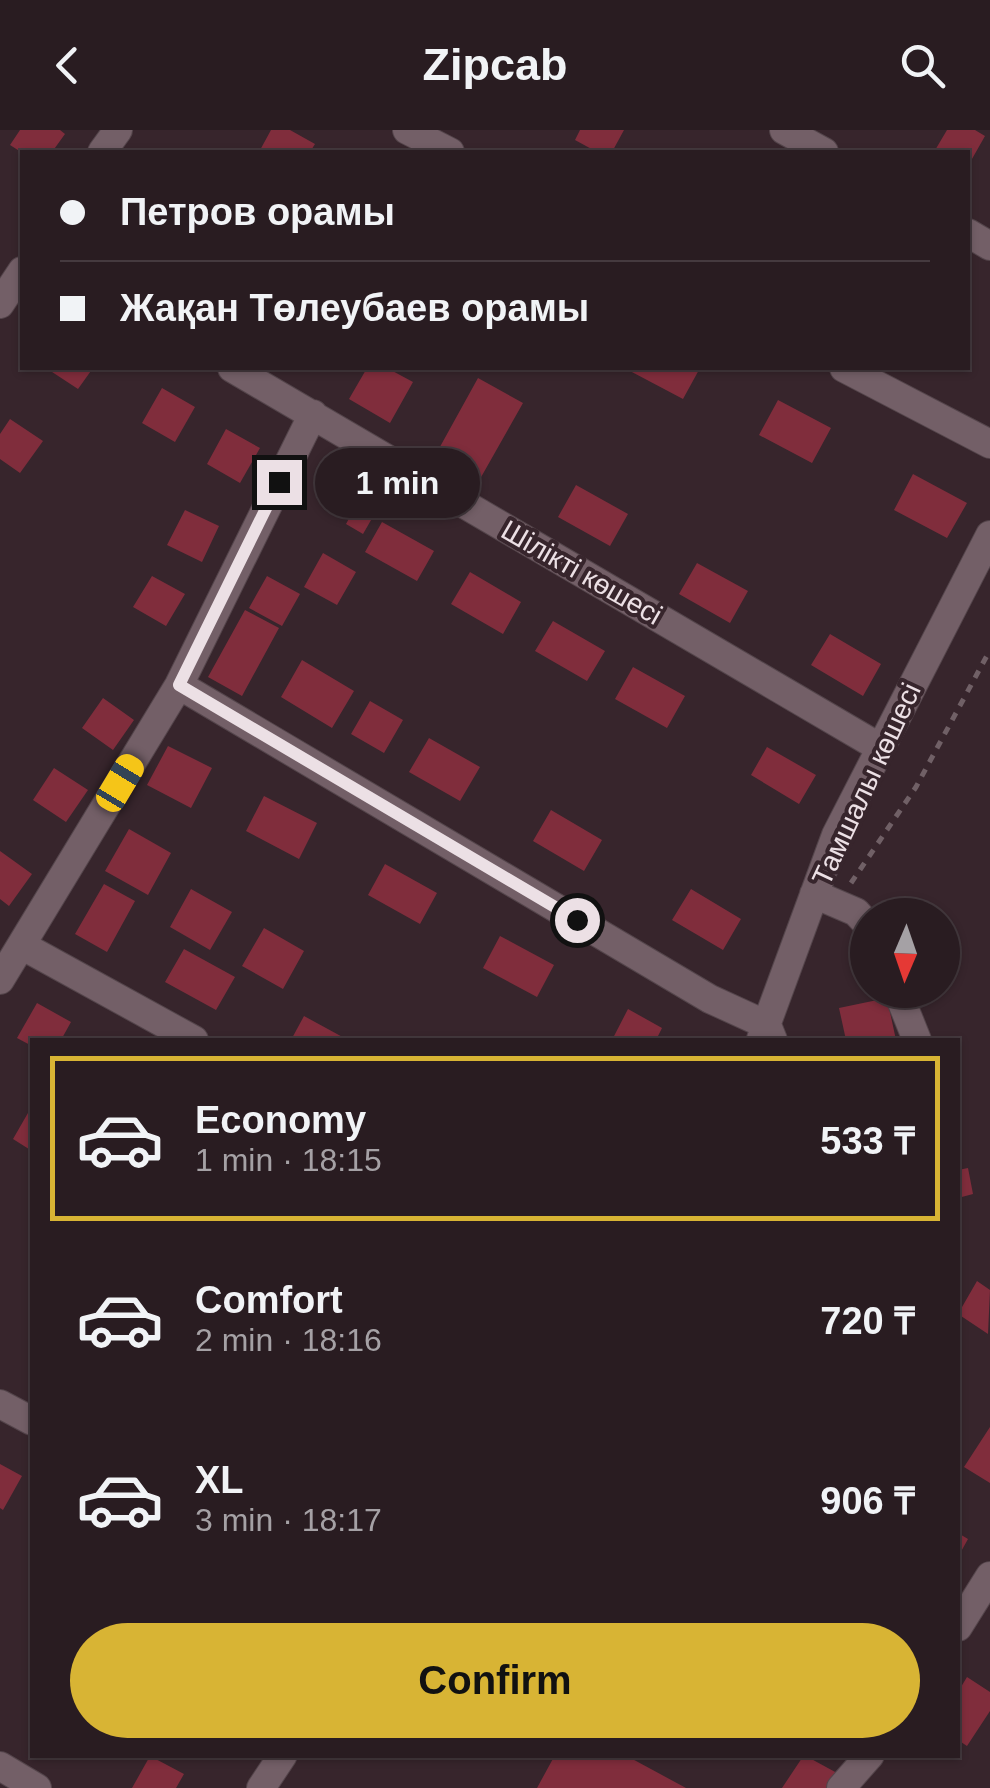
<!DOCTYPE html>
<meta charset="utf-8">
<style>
body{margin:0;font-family:Helvetica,sans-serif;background:#35292e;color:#f1f3f6;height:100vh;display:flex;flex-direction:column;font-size:38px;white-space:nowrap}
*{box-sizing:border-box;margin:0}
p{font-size:32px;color:#a5a1a5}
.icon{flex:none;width:55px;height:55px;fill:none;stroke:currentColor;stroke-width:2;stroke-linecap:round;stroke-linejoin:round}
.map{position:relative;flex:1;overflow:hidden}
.drawer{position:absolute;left:30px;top:908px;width:930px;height:720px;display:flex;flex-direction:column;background:#291c21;border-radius:0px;box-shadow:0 2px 8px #0004,0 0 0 2px #453a3f}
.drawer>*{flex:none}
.hud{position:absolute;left:20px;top:20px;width:950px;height:220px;border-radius:0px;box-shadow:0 2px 8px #0004,0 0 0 2px #453a3f;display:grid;align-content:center;height:220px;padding:0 40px;background:#291c21}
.needle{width:65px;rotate:182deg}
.fabs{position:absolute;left:850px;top:768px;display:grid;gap:20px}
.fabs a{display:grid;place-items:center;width:110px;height:110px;border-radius:50%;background:#291c21;box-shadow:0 2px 8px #0004,0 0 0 2px #453a3f;font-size:50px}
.end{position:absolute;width:45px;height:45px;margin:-22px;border:12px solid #ece0e5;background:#111;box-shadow:0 0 0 5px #111}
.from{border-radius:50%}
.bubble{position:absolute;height:70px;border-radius:35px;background:#291c21;box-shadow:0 2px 8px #0004,0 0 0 2px #453a3f;font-size:32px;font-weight:700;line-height:70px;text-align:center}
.car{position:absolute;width:30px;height:60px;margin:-30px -15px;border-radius:12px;box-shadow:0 0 8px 2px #0007;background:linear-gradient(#f5c518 24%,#345 0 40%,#f5c518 0 76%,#345 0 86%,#f5c518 0)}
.hud b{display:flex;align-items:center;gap:35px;height:95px;font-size:38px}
.hud b+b{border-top:2px solid #453a3f}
.hud i{width:25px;height:25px;background:#f1f3f6}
ul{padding:18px 0 0;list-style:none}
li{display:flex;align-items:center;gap:30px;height:165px;margin:0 20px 15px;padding:0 20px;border:5px solid transparent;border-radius:0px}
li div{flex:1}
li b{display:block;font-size:38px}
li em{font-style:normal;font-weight:700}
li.current{border-color:#d8b434}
li>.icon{width:90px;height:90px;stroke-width:1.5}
.cta{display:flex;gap:20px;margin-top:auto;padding:20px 40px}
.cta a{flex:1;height:115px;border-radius:60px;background:#d8b434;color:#111;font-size:40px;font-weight:700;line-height:115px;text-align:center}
header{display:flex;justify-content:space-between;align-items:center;height:130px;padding:0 40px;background:#291c21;font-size:45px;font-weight:700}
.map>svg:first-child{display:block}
.building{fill:#802d3c}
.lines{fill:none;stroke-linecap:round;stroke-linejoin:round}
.minor-casing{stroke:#54454b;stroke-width:30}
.path{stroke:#706066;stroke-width:5;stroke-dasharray:8 8;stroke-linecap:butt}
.minor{stroke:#735f67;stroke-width:28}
.route{stroke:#ece0e5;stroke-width:12}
.labels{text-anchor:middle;stroke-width:8;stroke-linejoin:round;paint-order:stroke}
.street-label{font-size:28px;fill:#ece0e5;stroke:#37252c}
</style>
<header><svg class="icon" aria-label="back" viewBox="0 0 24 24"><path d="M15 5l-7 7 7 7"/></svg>Zipcab<svg class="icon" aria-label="search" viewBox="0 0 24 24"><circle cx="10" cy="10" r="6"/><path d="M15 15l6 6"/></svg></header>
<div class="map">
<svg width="990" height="1658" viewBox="0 0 990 1658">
<rect width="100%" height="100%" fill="#37252c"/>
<path class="building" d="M20 0H60L65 4 52 22H21L10 15Z
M271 0H290L315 14 310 22H259Z
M580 0H624L612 22H597L575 10Z
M947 0H975L985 6 968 36V22H934Z
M46 238H93L78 259Z
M367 238H387L413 252 390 293 349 269Z
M632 238H700L683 269 630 241Z
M478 248 523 273 480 349 436 324Z
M162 258 195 277 175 312 142 293Z
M778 270 831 298 812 333 759 305Z
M10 289 43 311 20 343 0 329V304Z
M226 299 260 318 240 353 207 334Z
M913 344 967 373 947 408 894 380Z
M576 355 628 384 610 416 558 387Z
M364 361 382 371 363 404 346 394Z
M185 380 219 396 202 432 167 415Z
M382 392 434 421 417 451 365 422Z
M323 423 356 442 337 475 304 457Z
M697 433 748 461 730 493 679 464Z
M470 442 521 472 503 504 451 474Z
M152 446 185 464 166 496 133 477Z
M267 446 300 464 282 496 249 478Z
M245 480 279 498 242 566 208 547Z
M553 491 605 521 587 551 535 521Z
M830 504 881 534 863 566 811 535Z
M302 530 354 561 332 598 281 567Z
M633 537 685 566 667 598 615 569Z
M103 568 134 590 113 620 82 598Z
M370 571 403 590 384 623 351 604Z
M429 608 480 637 460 671 409 642Z
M168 616 212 638 191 678 147 655Z
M767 617 816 645 799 674 751 645Z
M54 638 88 660 66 692 33 670Z
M264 666 317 693 299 729 246 701Z
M551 680 602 710 584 741 533 711Z
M129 699 171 723 148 765 105 741Z
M0 721 32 744 9 776 0 769Z
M385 734 437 763 420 794 368 765Z
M104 754 135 771 107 822 75 804Z
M191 759 232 782 210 820 170 797Z
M691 759 741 789 723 820 672 790Z
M264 798 304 821 283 859 242 836Z
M500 806 554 835 537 867 483 838Z
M184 819 235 847 216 880 165 852Z
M887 868 896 910H846L839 878Z
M37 873 71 892 61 910H32V916L17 908Z
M628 879 662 898 656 910H612Z
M304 886 348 910H291Z
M32 976V1021L13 1009Z
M968 1038 973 1064 958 1068V1040Z
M977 1151 990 1160 988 1204 958 1184Z
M990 1297V1353L964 1337Z
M0 1334 22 1346 3 1380 0 1378Z
M958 1403 968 1409 958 1427Z
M967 1547 990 1562V1581L967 1616 958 1610V1562Z
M555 1625H625L686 1658H537Z
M804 1625 837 1643 827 1658H782Z
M150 1626 184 1644 176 1658H132Z"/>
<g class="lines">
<defs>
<path id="minor" d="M407 0 450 22
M784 0 824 22
M102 22 118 0
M968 103 990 116
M0 174 22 141
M232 238 879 617
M844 238 990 314
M179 555 710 869 767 895 773 910
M814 764 856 782 868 795
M23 816 194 910
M0 850 179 555 313 284
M897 860 917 910
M761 909 836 705 990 405
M0 1274 32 1291
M958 1497 990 1446
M0 1636 37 1658
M261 1658 283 1625
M841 1658 870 1625"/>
</defs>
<use href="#minor" class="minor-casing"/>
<path class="path" d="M851 753 916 657 990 520"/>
<use href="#minor" class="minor"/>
</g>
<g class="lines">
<path class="route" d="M279 352 179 555 577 790"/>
</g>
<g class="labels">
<g class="street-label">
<text transform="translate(582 442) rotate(30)" y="10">Шілікті көшесі</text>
<text transform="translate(866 654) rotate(-65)" y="10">Тамшалы көшесі</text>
</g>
</g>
</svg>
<div class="fabs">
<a><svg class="needle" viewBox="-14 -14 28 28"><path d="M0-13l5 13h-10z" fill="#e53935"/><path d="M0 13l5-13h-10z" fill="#a5a1a5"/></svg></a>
</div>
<i class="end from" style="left:577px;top:790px"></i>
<i class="end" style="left:279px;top:352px"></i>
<div class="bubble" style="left:315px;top:318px;width:165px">1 min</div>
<i class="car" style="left:120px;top:653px;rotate:31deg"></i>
<div class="hud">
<b><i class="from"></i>Петров орамы</b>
<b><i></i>Жақан Төлеубаев орамы</b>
</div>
<section class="drawer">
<ul>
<li class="current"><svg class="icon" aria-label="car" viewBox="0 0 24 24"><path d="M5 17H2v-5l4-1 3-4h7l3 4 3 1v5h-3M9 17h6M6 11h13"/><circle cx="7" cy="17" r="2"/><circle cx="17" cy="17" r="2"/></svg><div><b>Economy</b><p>1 min · 18:15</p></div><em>533 ₸</em></li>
<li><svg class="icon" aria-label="car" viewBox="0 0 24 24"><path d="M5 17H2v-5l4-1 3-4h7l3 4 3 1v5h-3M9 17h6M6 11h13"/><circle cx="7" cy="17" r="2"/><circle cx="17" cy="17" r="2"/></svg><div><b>Comfort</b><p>2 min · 18:16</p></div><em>720 ₸</em></li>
<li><svg class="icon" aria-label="car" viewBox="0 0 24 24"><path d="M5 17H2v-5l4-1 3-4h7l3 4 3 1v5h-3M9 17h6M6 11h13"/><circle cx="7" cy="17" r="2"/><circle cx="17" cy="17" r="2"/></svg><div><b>XL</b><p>3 min · 18:17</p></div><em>906 ₸</em></li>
</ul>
<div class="cta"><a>Confirm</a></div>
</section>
</div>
